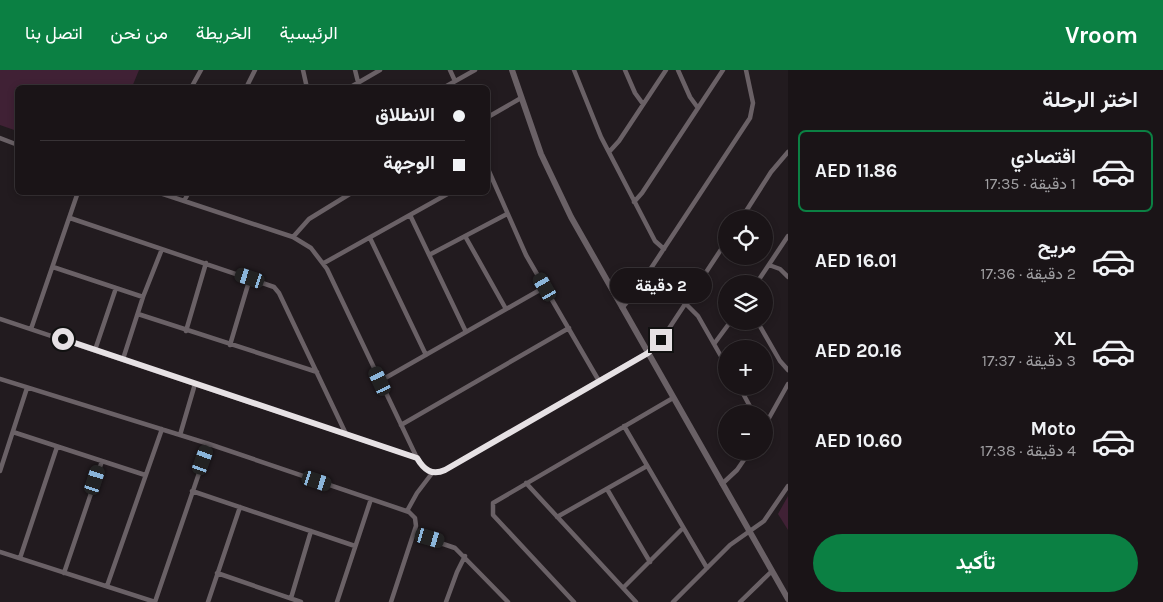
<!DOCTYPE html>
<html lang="ar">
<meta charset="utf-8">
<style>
body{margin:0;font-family:Karla,Vazirmatn,sans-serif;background:#272124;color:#f1f3f6;direction:rtl;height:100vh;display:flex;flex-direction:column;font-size:19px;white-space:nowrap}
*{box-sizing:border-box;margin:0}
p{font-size:16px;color:#9f9ea1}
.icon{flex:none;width:28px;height:28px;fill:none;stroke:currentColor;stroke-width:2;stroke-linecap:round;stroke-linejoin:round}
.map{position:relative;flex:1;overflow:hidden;direction:ltr}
.side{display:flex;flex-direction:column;background:#1a1417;width:375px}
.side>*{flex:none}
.top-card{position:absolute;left:15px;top:15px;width:475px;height:110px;border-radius:8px;box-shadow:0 2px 8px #0003,0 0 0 1px #383336;direction:rtl;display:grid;align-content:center;height:110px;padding:0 25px;background:#1a1417}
.tools{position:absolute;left:718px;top:140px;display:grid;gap:10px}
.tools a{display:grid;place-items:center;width:55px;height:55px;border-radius:50%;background:#1a1417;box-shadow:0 2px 8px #0003,0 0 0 1px #383336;font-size:25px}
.end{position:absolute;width:22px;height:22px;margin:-11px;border:6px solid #e6e1e4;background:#111;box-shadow:0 0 0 2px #111}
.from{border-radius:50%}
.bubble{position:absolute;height:35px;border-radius:18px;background:#1a1417;box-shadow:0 2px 8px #0003,0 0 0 1px #383336;font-size:16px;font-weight:700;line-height:35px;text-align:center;direction:rtl}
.car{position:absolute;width:15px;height:30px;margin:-15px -8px;border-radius:6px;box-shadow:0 0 4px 1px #0007;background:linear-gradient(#222 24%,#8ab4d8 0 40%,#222 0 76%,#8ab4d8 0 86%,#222 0)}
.top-card b{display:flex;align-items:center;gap:18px;height:48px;font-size:19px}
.top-card b+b{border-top:1px solid #383336}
.top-card i{width:12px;height:12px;background:#f1f3f6}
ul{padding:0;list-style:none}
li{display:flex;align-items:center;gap:15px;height:82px;margin:0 10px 8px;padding:0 15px;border:2px solid transparent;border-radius:8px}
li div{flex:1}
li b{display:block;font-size:19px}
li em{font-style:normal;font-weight:700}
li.on{border-color:#0b8043}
li>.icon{width:45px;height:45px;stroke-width:1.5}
h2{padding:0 25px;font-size:22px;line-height:60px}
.button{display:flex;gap:10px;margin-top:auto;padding:10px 25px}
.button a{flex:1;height:58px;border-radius:30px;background:#0b8043;color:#fff;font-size:20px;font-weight:700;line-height:58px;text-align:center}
header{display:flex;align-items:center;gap:30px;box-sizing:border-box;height:70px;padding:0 25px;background:#0b8043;color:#fff}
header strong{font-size:24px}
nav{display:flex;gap:28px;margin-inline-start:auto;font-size:18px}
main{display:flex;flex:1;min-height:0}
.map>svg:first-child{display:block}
.green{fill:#402135}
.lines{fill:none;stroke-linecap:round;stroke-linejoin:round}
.street{stroke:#6a6166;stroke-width:4.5}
.secondary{stroke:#6a6166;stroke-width:6}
.route{stroke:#e6e1e4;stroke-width:6}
</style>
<header>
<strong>Vroom</strong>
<nav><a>الرئيسية</a><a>الخريطة</a><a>من نحن</a><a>اتصل بنا</a></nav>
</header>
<main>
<section class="side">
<h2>اختر الرحلة</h2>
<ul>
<li class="on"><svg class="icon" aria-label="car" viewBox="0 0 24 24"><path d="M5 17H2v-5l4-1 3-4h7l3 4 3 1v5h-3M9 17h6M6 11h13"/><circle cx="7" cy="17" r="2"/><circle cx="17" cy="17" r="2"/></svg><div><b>اقتصادي</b><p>1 دقيقة · 17:35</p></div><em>AED 11.86</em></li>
<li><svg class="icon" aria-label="car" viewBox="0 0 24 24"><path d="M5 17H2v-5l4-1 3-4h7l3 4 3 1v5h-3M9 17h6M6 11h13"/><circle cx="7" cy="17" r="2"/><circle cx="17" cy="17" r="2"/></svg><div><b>مريح</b><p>2 دقيقة · 17:36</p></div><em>AED 16.01</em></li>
<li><svg class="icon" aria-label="car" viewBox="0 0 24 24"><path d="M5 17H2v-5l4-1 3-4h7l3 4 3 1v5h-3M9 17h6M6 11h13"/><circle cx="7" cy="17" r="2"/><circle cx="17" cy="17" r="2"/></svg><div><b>XL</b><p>3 دقيقة · 17:37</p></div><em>AED 20.16</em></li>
<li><svg class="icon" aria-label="car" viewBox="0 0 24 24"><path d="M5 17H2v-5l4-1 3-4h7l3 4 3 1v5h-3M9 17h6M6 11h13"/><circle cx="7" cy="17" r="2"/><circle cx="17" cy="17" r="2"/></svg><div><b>Moto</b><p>4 دقيقة · 17:38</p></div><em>AED 10.60</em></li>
</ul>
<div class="button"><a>تأكيد</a></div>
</section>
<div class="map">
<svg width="788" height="532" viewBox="0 0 788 532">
<rect width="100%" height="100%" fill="#221b1f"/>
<path class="green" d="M0 0H139L132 17 18 18 17 61 0 55Z
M788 426V460L778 444Z"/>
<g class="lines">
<path class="street" d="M303 0 307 18
M355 0 358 12
M450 0 455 11
M574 0 601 67 655 171 664 179
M625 0 635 23 643 34
M678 0 690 27 698 38
M191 18 201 0
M246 18 255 0
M349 18 380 0
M443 18 475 0
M488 47 521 28
M0 68 18 75
M609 82 619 71 666 0
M488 99 526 185 599 311
M157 122 293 167 311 178 327 199 417 388C424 399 432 406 445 400L647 283 664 266 726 172
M184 131 189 122
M634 132 642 123 723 0
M410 145 466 262
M70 148 274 217 279 223 346 364
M741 149 771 102 788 82
M465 166 506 239
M293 167 309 149 353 122
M370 168 426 285
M429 185 507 144
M324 193 451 122
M769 195 780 199 788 207
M53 197 143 227
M756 214 788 166
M686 234 698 246 726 295
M622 238 634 224 750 48 753 33 746 0
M138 244 317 302
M0 249 417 388
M757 251 780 291 788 300
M31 259 78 122
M186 261 206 193
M714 274 731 251
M230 275 250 208
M95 280 116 218
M123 289 143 227 162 179
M0 309 209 374 409 442 415 448 416 456 391 532
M380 311 545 217
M739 316 754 344
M401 355 569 258
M624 356 707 498
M764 357 788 314
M13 362 145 405
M180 365 195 314
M0 401 27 318
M526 413 636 532
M722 414 737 400 750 381
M607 419 650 492
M192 421 355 476
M407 441 417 423 433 402
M557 447 647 396
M414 464 455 478 508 532
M0 482 155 532
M20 488 57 377
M64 503 102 391
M217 503 301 532
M107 516 162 359
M623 518 683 458
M291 528 311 461
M155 532 209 374
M208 532 240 437
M337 532 371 429
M446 532 457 502 465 486
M574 532 493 445V433L673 328
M673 532 730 475 764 451 788 416
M740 532 772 501"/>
<path class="secondary" d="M512 0 541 84 571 147 788 529"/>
</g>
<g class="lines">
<path class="route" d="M63 269 417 388C424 400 432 406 445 400L648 283 661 270"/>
</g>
</svg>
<div class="tools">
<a><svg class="icon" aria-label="locate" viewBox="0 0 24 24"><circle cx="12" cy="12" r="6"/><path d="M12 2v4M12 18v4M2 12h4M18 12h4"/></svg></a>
<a><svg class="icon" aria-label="layers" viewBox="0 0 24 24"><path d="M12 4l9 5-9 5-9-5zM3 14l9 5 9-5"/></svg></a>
<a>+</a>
<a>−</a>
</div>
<i class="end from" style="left:63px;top:269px"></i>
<i class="end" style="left:661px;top:270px"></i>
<div class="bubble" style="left:610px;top:198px;width:102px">2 دقيقة</div>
<i class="car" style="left:250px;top:208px;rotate:288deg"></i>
<i class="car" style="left:545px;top:217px;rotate:330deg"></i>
<i class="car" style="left:380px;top:311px;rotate:335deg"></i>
<i class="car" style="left:203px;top:390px;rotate:20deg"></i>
<i class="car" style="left:95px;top:410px;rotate:18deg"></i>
<i class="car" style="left:317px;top:411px;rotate:108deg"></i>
<i class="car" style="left:430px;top:468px;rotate:106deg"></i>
<div class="top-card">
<b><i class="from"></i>الانطلاق</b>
<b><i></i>الوجهة</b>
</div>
</div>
</main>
